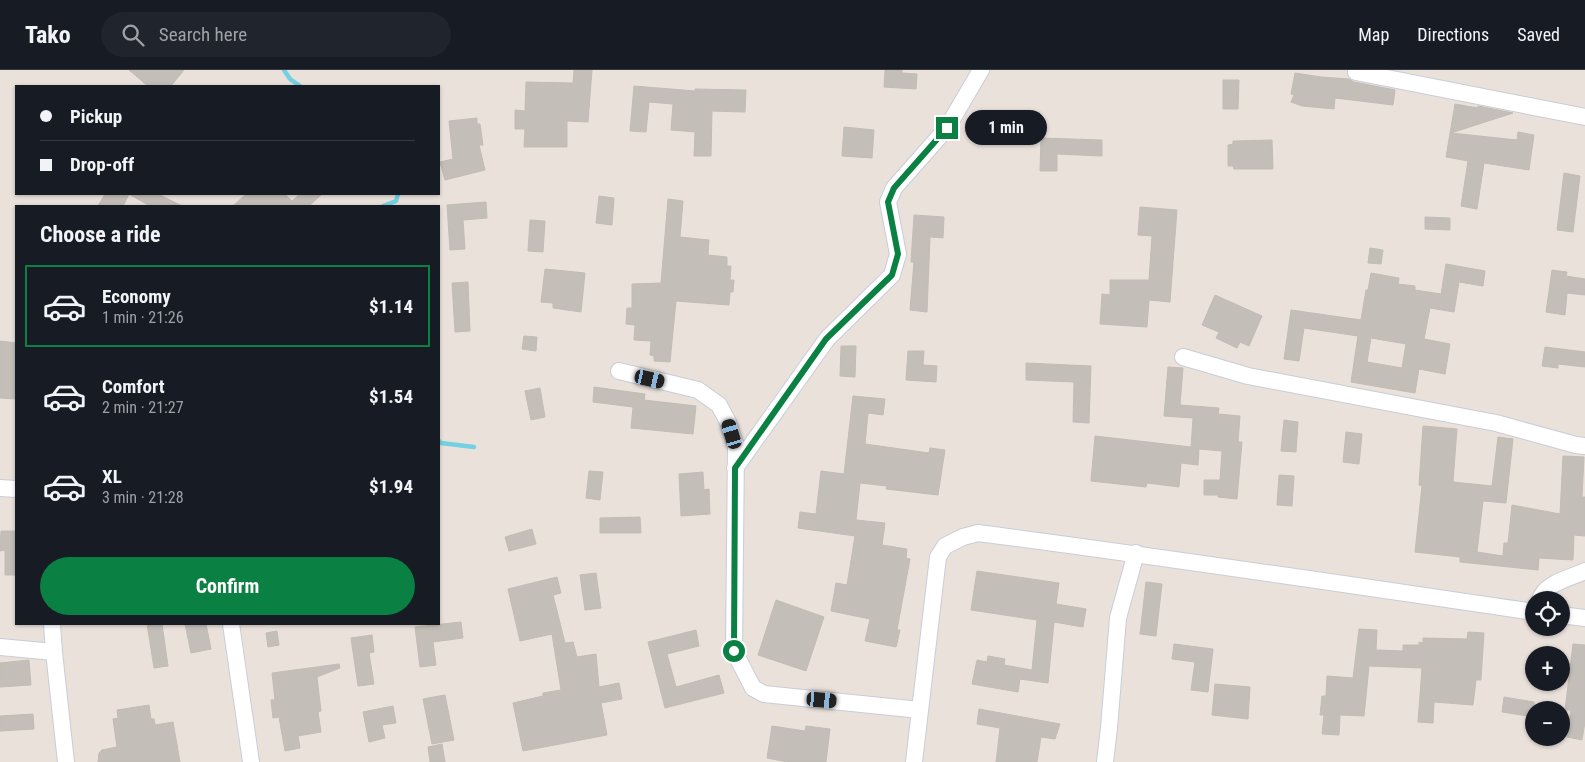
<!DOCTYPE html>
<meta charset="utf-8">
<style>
body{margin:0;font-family:"Roboto Condensed",sans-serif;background:#20242c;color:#f1f3f6;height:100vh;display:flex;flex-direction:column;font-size:19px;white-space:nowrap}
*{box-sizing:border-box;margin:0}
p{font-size:16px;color:#9ea1a6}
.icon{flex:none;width:28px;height:28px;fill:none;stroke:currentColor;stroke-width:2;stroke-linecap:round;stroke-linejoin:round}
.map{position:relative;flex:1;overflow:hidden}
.details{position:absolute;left:15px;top:135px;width:425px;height:420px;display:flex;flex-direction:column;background:#171b24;border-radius:0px;box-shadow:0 1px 4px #0004}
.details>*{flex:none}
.top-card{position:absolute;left:15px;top:15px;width:425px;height:110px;border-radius:0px;box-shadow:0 1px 4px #0004;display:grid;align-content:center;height:110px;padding:0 25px;background:#171b24}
.fabs{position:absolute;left:1525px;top:521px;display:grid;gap:10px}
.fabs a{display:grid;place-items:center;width:45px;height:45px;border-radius:50%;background:#171b24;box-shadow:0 1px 4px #0004;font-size:25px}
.end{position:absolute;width:22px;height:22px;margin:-11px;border:6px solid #0b8043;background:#fff;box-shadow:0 0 0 2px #fff}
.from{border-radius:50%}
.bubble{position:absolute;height:35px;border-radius:18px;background:#171b24;box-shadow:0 1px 4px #0004;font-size:16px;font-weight:700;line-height:35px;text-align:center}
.car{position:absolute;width:15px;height:30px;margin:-15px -8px;border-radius:6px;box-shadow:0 0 4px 1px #0007;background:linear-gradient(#222 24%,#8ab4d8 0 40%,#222 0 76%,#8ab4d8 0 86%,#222 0)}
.top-card b{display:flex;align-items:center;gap:18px;height:48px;font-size:19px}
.top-card b+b{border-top:1px solid #363941}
.top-card i{width:12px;height:12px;background:#f1f3f6}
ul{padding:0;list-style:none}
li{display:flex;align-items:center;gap:15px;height:82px;margin:0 10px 8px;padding:0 15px;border:2px solid transparent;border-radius:0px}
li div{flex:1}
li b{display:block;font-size:19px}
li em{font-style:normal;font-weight:700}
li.selected{border-color:#0b8043}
li>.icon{width:45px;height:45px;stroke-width:1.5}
h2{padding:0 25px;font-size:22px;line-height:60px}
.primary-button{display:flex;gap:10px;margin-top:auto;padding:10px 25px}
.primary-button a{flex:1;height:58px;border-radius:30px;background:#0b8043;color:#fff;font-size:20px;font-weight:700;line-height:58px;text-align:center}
header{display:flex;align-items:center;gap:30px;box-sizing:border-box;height:70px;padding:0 25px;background:#171b24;border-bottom:1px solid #363941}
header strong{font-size:24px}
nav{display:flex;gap:28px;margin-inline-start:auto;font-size:18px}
.search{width:350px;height:45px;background:#20242c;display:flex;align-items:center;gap:12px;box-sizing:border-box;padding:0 18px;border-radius:28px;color:#9ea1a6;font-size:19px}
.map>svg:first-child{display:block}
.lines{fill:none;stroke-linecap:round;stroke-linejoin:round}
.stream{stroke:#74d1e3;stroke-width:4.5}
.building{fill:#c4beb9;stroke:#c3bcb4;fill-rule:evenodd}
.minor-casing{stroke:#c8cdd8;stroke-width:18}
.minor{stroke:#fff;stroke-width:16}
.route{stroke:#0b8043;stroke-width:6}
</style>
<header>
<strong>Tako</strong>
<div class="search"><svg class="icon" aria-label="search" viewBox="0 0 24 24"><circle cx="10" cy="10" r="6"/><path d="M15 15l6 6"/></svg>Search here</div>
<nav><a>Map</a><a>Directions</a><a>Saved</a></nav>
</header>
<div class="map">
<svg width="1585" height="692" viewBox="0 0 1585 692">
<rect width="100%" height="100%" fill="#e9e1da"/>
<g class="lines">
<path class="stream" d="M284 0 290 9 300 16
M383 136 396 131 398 124
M439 371 441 373 474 377"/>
</g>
<path class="building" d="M129 0H184L171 16H148Z
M574 0H592L588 52 567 51V77H524L525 59H515V40L525 41 526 12 573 13Z
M885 0H902V3L917 4 916 19 884 17Z
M1295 3 1321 7 1349 9 1354 12 1395 20 1393 35 1335 28 1334 39 1302 36 1291 32 1294 25 1291 24Z
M1223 10H1239L1238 39H1223Z
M634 16 695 21V19L746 20 745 42 712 41 711 86H694L695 62 671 60 673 34 649 32 646 62 630 61Z
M1455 34 1478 38V36L1513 43 1451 63 1517 70 1518 62 1534 65 1529 100 1484 93 1477 139 1461 136 1468 91 1446 87Z
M477 48V54H480L483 75H479L485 100 445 110 440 92 453 89 449 51Z
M844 57 874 60 872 88 842 86Z
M1041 68 1102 70V86L1057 84V101H1040Z
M1272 70 1273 99H1234L1233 96H1228V75L1233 74V71Z
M1564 103 1580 106 1573 162 1557 160Z
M105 124H158L182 136H150L129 124 123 136H98Z
M246 124H285L292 131 300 124H322L309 136H233Z
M599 126 614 128 612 155 596 153Z
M668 129 683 131 680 167 709 170 708 185 727 187V196H731L730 210H734L733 222H730L729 235 676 231 670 292 654 291V286L650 285 651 271 634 270 635 255 626 254 627 238H632V214L661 213Z
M486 132 487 148 463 150 465 179 450 180 447 135Z
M1140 137 1177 140 1170 232 1149 230 1147 257 1100 254 1102 224 1110 225V210H1149L1152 166 1138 165Z
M914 145 944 147 943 168 930 167 927 242 910 240 914 192H911Z
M1425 147 1450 148V160L1425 159Z
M530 150 545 151 543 182 528 181Z
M1370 178 1383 180 1381 194 1368 193Z
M1446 194 1485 201 1483 216 1459 212 1454 242 1430 238 1424 269 1450 274 1445 304 1419 299 1415 323 1351 312 1358 266 1304 258 1299 291 1284 289 1291 240 1361 250 1366 220H1368L1371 203 1399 208 1398 214 1415 216V220L1441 224ZM1371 268 1406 274 1402 298 1367 292Z
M545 199 585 203 581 242 553 238V233L541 232Z
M1552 200 1567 202 1566 206 1585 209V225L1567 223 1565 245 1546 242Z
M468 212 470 261 455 262 452 213Z
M1215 225 1262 246 1249 276 1240 272 1237 278 1216 268 1219 262 1202 255Z
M524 266 537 267 536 281 522 279Z
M0 271 16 273V329L0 328Z
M841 276H856L855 307 840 306Z
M1545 277 1585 282V297L1558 294V298L1542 296Z
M908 281H924L923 295 937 296 936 312 906 310Z
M1026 293 1091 296 1089 353 1073 352 1074 312 1026 310Z
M1168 297 1183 298 1180 335 1219 338 1218 344 1240 346 1238 372H1242L1237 429 1218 427V425H1204V410H1220L1222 381 1199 379 1198 395 1181 393 1179 417 1147 413 1146 417 1091 411 1095 366 1191 377 1193 348 1164 346Z
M594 317 645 324 644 330 696 336 693 364 631 358 633 337 593 332Z
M540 318 545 347 531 350 525 321Z
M853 326 885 329 883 345 868 343 865 374 929 383 930 378 945 380 938 425 886 419 887 416 860 413 856 450 885 453 882 475 907 479 906 488 910 489 897 560H900L896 577 865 571 870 549 831 541 836 513 847 515 855 466 798 458 800 442 816 444 821 401 844 404Z
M1284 350 1298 352 1296 382 1281 381Z
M1423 356 1457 359 1453 412 1492 416 1498 367 1513 369 1506 433 1483 431 1477 482 1503 486 1504 473H1508L1512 435 1560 444 1563 386 1584 387 1582 427H1585V466L1574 465 1573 490 1539 488 1538 500 1460 492V487L1415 482 1422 416 1419 415Z
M1346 362 1362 364 1359 394 1343 392Z
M589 401 603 402 600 430 586 428Z
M703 402 704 420 709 419 710 444 681 446 679 404Z
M1279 405 1294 406 1292 436 1277 435Z
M640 447 641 463H600V448Z
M532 459 536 474 509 481 505 467Z
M1 461H16V505H5V480L0 481Z
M977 501 1059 513 1056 534 1086 539 1083 557 1054 552 1048 613 1020 609 1018 622 972 614 977 590 987 592 988 586 1005 589 1004 595 1032 600 1037 550 971 540Z
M596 503 601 538 585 540 580 505Z
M557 507 561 523 553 525 565 573 573 572 577 587 596 584 599 617 619 613 622 629 601 633 607 665 523 681 513 633 543 626V623L561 620 552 564 520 571 508 519Z
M1146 512 1162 514 1156 566 1140 564Z
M776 530 824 547 806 601 758 585Z
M461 552 463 568 433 572 436 595 420 597 415 557Z
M147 554H162L168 596 154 598Z
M185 554H206L211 579 191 583Z
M1359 559 1377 560 1376 580 1403 581V575H1419V572L1423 573V568L1467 569 1468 562 1484 563 1481 610H1476L1473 635 1434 632 1433 653 1418 652 1422 598 1369 596 1364 646 1340 645 1339 665 1322 664 1324 645H1320L1322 626H1326L1327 606 1353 608Z
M696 560 699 576 667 584 676 617 719 605 724 623 665 638 648 572Z
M277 561 279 575 268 577 266 563Z
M372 565 374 582 369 583 374 614 358 616 351 568Z
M1174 574 1213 579 1208 622 1191 620 1195 592 1172 589Z
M1573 574 1585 575V652L1582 670 1567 667 1571 640H1565Z
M29 590 31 615 0 617V593Z
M339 594 340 598 317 607 321 641 318 642 321 662 298 666 300 678 285 681 279 647 273 648 271 630H275L272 603Z
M1215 614 1250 617 1248 649 1212 645Z
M445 625 454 670 432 674 423 629Z
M1504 627 1534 632V647L1502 642Z
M149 635 151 649H154L155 655 173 652 180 692H98L99 683 102 680 117 677 113 649 118 648 117 640Z
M393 636 396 653 382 655 385 668 369 672 363 642Z
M979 639 1060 654 1055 669 1041 667 1037 692H996L1000 658 977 654Z
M33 644 34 659 0 661V646Z
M772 656 805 661 806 656 830 659 826 692H787L767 688Z
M442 674 445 692H430L428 677Z"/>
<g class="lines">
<defs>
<path id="minor" d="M1356 2 1585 47
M1183 287 1248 306 1496 353 1576 375 1585 376
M619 301 698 320 719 335 728 352 736 376 734 581 753 618 764 624 920 640
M735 398 827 269 892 205 898 184 888 132 894 118 947 58 981 0
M0 418 16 419
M1540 530C1544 513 1571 508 1585 501
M1561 545 1585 548
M52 554 54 582 66 692
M231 554 251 692
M0 577 54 582
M914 692 938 487 945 476 963 467 978 463C1164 487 1349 515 1534 542
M1105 692 1109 658 1118 548 1136 483"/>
</defs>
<use href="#minor" class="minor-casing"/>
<use href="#minor" class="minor"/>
</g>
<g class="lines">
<path class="route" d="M734 581 735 398 826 269 892 205 898 184 888 132 894 118 947 58"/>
</g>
</svg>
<div class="fabs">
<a><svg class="icon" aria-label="locate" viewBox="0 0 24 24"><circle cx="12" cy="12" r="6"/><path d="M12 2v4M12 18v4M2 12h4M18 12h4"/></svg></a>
<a>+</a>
<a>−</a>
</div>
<i class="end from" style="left:734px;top:581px"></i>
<i class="end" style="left:947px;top:58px"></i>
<div class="bubble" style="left:965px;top:40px;width:82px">1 min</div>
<i class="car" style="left:650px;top:309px;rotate:103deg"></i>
<i class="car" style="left:732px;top:364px;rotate:343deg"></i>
<i class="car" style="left:822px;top:630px;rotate:95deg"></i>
<div class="top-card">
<b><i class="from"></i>Pickup</b>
<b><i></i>Drop-off</b>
</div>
<section class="details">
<h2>Choose a ride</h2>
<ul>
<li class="selected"><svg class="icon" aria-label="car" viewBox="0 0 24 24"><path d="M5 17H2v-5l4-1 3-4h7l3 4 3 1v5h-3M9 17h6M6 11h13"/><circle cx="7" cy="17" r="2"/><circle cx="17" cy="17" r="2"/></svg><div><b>Economy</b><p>1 min · 21:26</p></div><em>$1.14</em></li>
<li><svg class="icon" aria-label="car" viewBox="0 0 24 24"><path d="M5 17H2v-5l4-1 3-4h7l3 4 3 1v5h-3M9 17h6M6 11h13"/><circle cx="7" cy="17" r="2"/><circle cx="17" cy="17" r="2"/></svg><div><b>Comfort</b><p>2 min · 21:27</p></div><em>$1.54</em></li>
<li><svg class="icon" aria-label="car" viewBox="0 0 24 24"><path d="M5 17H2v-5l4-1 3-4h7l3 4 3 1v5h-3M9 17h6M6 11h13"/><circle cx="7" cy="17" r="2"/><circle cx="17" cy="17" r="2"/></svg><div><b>XL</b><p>3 min · 21:28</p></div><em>$1.94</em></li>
</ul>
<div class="primary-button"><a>Confirm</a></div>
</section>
</div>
